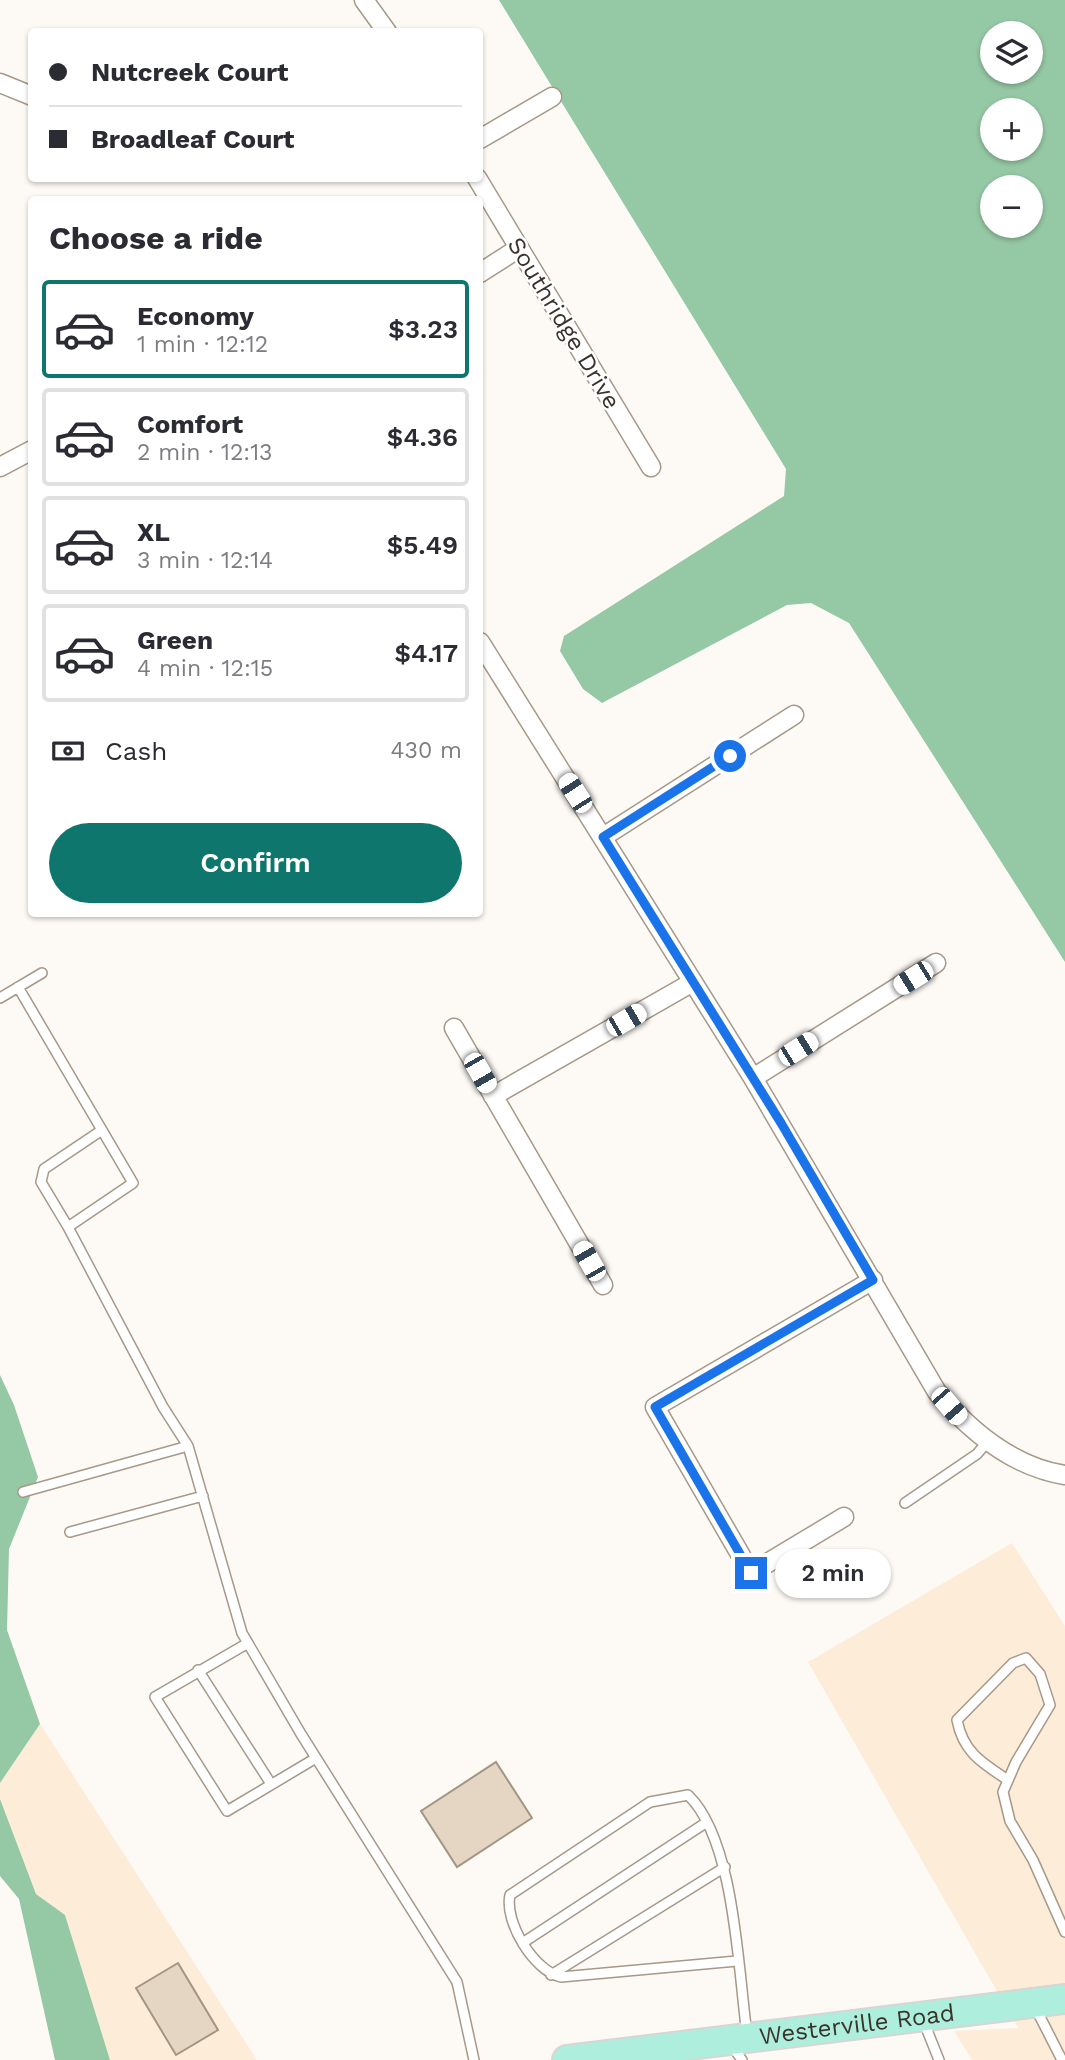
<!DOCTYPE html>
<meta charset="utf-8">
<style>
body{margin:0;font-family:"Work Sans",sans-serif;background:#f2f2f3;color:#2b2b33;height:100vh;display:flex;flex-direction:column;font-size:26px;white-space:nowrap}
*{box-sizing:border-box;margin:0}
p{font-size:23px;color:#7c7c81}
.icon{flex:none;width:38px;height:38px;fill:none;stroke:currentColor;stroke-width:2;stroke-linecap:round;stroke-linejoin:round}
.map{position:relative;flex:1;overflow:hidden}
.details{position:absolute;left:28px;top:196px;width:455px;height:721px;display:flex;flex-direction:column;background:#fff;border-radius:7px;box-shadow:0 2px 5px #0004}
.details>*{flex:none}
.guide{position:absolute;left:28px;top:28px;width:455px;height:154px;border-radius:7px;box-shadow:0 2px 5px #0004;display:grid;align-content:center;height:154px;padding:0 21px;background:#fff}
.controls{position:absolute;left:980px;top:21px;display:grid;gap:14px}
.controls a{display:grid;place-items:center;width:63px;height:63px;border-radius:50%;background:#fff;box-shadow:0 2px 5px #0004;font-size:35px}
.end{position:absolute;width:32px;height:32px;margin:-16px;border:9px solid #1a73e8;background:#fff;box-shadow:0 0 0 4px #fff}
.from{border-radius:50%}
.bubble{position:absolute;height:49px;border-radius:24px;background:#fff;box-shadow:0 2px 5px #0004;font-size:23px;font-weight:600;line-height:49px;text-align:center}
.car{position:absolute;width:21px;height:42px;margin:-21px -10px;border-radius:9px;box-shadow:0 0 5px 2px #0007;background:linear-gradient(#fff 24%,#345 0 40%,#fff 0 76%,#345 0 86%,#fff 0)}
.guide b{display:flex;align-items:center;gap:24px;height:66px;font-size:26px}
.guide b+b{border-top:2px solid #e1e1e2}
.guide i{width:18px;height:18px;background:#2b2b33}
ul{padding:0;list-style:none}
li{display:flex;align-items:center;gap:21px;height:98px;margin:0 14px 10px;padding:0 7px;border:4px solid #e1e1e2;border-radius:7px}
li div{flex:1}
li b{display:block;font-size:26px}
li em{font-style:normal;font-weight:600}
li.active{border-color:#0f766e}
li>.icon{width:63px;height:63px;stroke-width:1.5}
h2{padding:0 21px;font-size:32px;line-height:84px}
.pay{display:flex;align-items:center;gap:18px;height:77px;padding:0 21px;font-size:26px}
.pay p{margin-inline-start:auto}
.button{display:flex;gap:14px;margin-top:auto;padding:14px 21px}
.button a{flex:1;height:80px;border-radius:42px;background:#0f766e;color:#fff;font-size:28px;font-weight:600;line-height:80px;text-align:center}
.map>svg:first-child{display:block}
.built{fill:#fdecd8}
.forest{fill:#95c8a4;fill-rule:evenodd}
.building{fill:#e5d6c4;stroke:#a39584;stroke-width:2}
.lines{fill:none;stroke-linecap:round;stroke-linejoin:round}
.lane-casing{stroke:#a79887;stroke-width:12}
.street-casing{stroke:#a79887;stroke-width:21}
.primary-casing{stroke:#d7d6d5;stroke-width:32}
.lane{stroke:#fff;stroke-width:9}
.street{stroke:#fff;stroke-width:18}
.primary{stroke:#aeeedd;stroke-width:28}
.route{stroke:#1a73e8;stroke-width:9}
.labels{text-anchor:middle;stroke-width:5;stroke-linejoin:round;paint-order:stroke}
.street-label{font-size:24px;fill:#39332c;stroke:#fff}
</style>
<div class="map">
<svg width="1065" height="2060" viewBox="0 0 1065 2060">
<rect width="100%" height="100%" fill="#fdfaf6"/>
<path class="built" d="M1012 1543 1065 1626V2060H972L954 2031 1018 2028 808 1662Z
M40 1724 257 2060H110L65 1915 36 1894 0 1799V1783Z"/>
<path class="forest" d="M499 0H1065V962L849 623 811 603 787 605 602 703 583 689 560 651 564 636 784 496 786 469ZM992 33H1031V72H992ZM992 110H1031V149H992ZM992 187H1031V226H992Z
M0 1375 14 1405 38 1477 9 1549 7 1630 40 1724 0 1783Z
M0 1799 36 1894 65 1915 110 2060H55L19 1899 0 1876Z"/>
<path class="building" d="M496 1762 532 1818 457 1867 421 1811Z
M178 1963 218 2030 176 2055 136 1988Z"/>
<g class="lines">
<defs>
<path id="lane" d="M18 987 133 1183 68 1227 163 1407 188 1446 242 1633 301 1734 457 1982 474 2060
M0 998 42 973
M68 1227 41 1182 44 1169 102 1130
M23 1492 188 1446
M905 1503 977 1454 988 1441
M70 1532 203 1496
M248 1643 155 1697 227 1811 316 1758
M198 1670 271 1784
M1008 1780C982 1763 963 1752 957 1720L1013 1663 1026 1658 1040 1674 1050 1705 1016 1762 1003 1792 1010 1821 1033 1860 1065 1932
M524 1942 707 1822
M737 1961 561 1977C534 1971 504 1922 510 1895L650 1802 688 1795C735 1840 738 1970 747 2034
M551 1975 725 1867
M1034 2005 1062 2060
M923 2020 939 2060
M732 2046 742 2060"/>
<path id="street" d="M364 0 387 32
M0 83 32 96
M480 139 552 97
M477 178 651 467
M480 273 519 248
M0 467 32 450
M480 642 753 1078 937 1392C970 1431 1013 1467 1065 1475
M603 837 794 715
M454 1028 603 1285
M753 1078 936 963
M493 1096 693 982
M844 1517 751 1573 655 1407 873 1280"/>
<g id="primary">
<path id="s1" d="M567 2060 1065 1999"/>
</g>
</defs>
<use href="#lane" class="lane-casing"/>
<use href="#street" class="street-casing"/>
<use href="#primary" class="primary-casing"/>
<use href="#lane" class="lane"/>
<use href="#street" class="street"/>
<use href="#primary" class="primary"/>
</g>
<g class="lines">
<path class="route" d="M730 756 603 837 781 1123 873 1280 655 1407 751 1573"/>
</g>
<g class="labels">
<g class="street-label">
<text transform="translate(564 323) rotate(59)" y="8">Southridge Drive</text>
<text dy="8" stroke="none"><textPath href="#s1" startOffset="292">Westerville Road</textPath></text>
</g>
</g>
</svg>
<div class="controls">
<a><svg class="icon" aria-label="layers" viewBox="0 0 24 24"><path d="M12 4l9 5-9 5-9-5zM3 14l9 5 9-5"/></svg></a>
<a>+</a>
<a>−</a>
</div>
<i class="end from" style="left:730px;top:756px"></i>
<i class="end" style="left:751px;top:1573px"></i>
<div class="bubble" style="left:775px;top:1549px;width:116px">2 min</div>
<i class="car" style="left:575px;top:793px;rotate:327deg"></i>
<i class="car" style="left:913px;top:978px;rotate:238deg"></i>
<i class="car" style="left:626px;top:1020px;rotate:60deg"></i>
<i class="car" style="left:798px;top:1049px;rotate:58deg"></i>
<i class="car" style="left:480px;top:1073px;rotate:150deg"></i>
<i class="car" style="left:589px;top:1261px;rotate:330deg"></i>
<i class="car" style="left:949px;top:1406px;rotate:139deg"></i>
<div class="guide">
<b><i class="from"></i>Nutcreek Court</b>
<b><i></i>Broadleaf Court</b>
</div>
<section class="details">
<h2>Choose a ride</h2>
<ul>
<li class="active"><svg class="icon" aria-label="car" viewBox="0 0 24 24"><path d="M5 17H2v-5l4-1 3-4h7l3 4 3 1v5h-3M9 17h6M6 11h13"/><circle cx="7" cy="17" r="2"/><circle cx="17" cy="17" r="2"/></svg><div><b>Economy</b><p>1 min · 12:12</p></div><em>$3.23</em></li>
<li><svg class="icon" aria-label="car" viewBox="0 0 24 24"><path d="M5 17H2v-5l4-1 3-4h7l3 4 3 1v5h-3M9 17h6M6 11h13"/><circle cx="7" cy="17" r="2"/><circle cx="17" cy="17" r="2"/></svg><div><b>Comfort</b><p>2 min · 12:13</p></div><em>$4.36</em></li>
<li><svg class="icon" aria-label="car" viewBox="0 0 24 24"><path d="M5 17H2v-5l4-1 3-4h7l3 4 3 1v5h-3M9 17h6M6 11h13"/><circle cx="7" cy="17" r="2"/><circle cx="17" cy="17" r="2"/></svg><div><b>XL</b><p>3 min · 12:14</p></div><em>$5.49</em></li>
<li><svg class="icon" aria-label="car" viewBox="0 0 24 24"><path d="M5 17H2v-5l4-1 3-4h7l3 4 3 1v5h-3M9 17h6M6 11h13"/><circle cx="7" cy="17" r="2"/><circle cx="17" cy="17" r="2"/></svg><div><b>Green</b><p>4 min · 12:15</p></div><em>$4.17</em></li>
</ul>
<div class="pay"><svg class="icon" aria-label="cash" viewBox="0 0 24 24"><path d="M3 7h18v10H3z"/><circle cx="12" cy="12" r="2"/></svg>Cash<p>430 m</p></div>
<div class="button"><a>Confirm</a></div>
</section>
</div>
